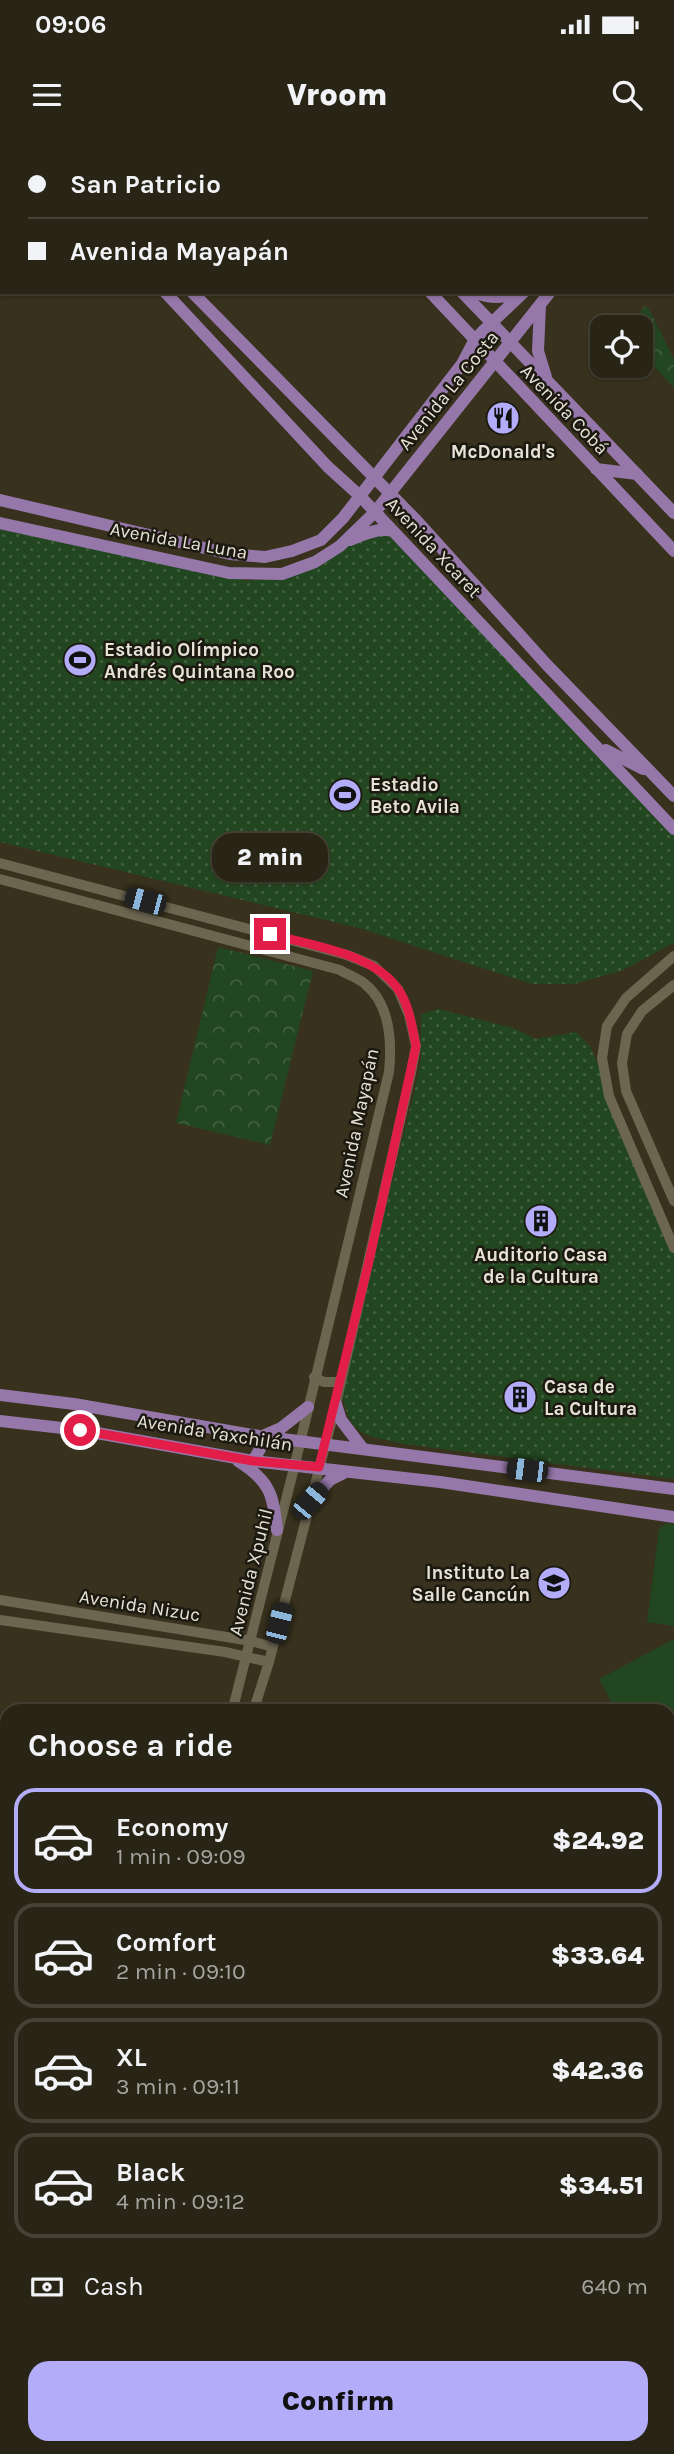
<!DOCTYPE html>
<meta charset="utf-8">
<style>
body{margin:0;font-family:Karla,sans-serif;background:#312d1f;color:#f1f3f6;height:100vh;display:flex;flex-direction:column;font-size:26px;white-space:nowrap}
*{box-sizing:border-box;margin:0}
p{font-size:23px;color:#a5a5a1}
.icon{flex:none;width:38px;height:38px;fill:none;stroke:currentColor;stroke-width:2;stroke-linecap:round;stroke-linejoin:round}
.map{position:relative;flex:1;overflow:hidden}
.sheet{position:absolute;left:0px;top:1564px;width:676px;height:751px;display:flex;flex-direction:column;background:#292516;border-radius:21px 21px 0 0;box-shadow:0 2px 5px #0004,0 0 0 2px #454235}
.sheet>*{flex:none}
.top-card{position:absolute;left:0px;top:0px;width:676px;height:154px;box-shadow:0 2px 5px #0004,0 0 0 2px #454235;display:grid;align-content:center;height:154px;padding:0 28px;background:#292516}
.fabs{position:absolute;left:590px;top:175px;display:grid;gap:14px}
.fabs a{display:grid;place-items:center;width:63px;height:63px;border-radius:14px;background:#292516;box-shadow:0 2px 5px #0004,0 0 0 2px #454235;font-size:35px}
.end{position:absolute;width:32px;height:32px;margin:-16px;border:9px solid #e11d48;background:#fff;box-shadow:0 0 0 4px #fff}
.from{border-radius:50%}
.bubble{position:absolute;height:49px;border-radius:21px;background:#292516;box-shadow:0 2px 5px #0004,0 0 0 2px #454235;font-size:23px;font-weight:800;line-height:49px;text-align:center}
.car{position:absolute;width:21px;height:42px;margin:-21px -10px;border-radius:9px;box-shadow:0 0 5px 2px #0007;background:linear-gradient(#222 24%,#8ab4d8 0 40%,#222 0 76%,#8ab4d8 0 86%,#222 0)}
.top-card b{display:flex;align-items:center;gap:24px;height:66px;font-size:26px}
.top-card b+b{border-top:2px solid #454235}
.top-card i{width:18px;height:18px;background:#f1f3f6}
ul{padding:0;list-style:none}
li{display:flex;align-items:center;gap:21px;height:105px;margin:0 14px 10px;padding:0 14px;border:4px solid #454235;border-radius:21px}
li div{flex:1}
li b{display:block;font-size:26px}
li em{font-style:normal;font-weight:800}
li.selected{border-color:#b3adf9}
li>.icon{width:63px;height:63px;stroke-width:1.5}
h2{padding:0 28px;font-size:32px;line-height:84px}
.pay{display:flex;align-items:center;gap:18px;height:77px;padding:0 28px;font-size:26px}
.pay p{margin-inline-start:auto}
.button{display:flex;gap:14px;margin-top:auto;padding:14px 28px}
.button a{flex:1;height:80px;border-radius:21px;background:#b3adf9;color:#111;font-size:28px;font-weight:800;line-height:80px;text-align:center}
.status{display:flex;justify-content:space-between;align-items:center;height:49px;padding:0 35px;background:#292516;direction:ltr}
.status svg{height:19px;fill:currentColor}
header{display:flex;justify-content:space-between;align-items:center;height:91px;padding:0 28px;background:#292516;font-size:32px;font-weight:800}
.map>svg:first-child{display:block}
.grass{fill:#22461f}
.forest{fill:url(#forest-crowns)}
.park{fill:url(#park-dots)}
.lines{fill:none;stroke-linecap:round;stroke-linejoin:round}
.minor{stroke:#6c6650;stroke-width:10}
.major{stroke:#9577a9;stroke-width:12}
.route{stroke:#e11d48;stroke-width:9}
.labels{text-anchor:middle;stroke-width:5;stroke-linejoin:round;paint-order:stroke}
.street-label{font-size:19px;fill:#e6e2d6;stroke:#1c1910}
.poi-label{font-size:19px;font-weight:bold;fill:#e6e2d6;stroke:#1c1910;text-anchor:start}
</style>
<div class="status"><b>09:06</b><svg viewBox="0 0 49 12"><path d="M0 12V9h3v3zM5 12V6h3v6zM10 12V3h3v9zM15 12V0h3v12zM26 1h20v11H26zM47 4h2v5h-2z"/></svg></div>
<header><svg class="icon" aria-label="menu" viewBox="0 0 24 24"><path d="M4 6h16M4 12h16M4 18h16"/></svg>Vroom<svg class="icon" aria-label="search" viewBox="0 0 24 24"><circle cx="10" cy="10" r="6"/><path d="M15 15l6 6"/></svg></header>
<div class="map">
<svg width="674" height="2314" viewBox="0 0 674 2314">
<defs>
<pattern id="forest-crowns" width="20" height="18" patternUnits="userSpaceOnUse" patternTransform="scale(1.75)"><rect width="20" height="18" fill="#22461f"/><path d="M2 6a3 3 0 1 1 6 0M12 15a3 3 0 1 1 6 0" fill="none" stroke="#42603f"/></pattern>
<pattern id="park-dots" width="8" height="8" patternUnits="userSpaceOnUse" patternTransform="scale(1.75)"><rect width="8" height="8" fill="#22461f"/><path d="M2 2h.1M6 6h.1" fill="none" stroke="#42603f" stroke-width="1.8" stroke-linecap="round"/></pattern>
</defs>
<rect width="100%" height="100%" fill="#37311d"/>
<path class="grass" d="M667 1383 674 1384V1486L647 1482 659 1389Z
M674 1499V1596L669 1599 668 1572 616 1571 599 1539Z"/>
<path class="forest" d="M644 166 649 169 674 219V248L641 212 640 187H632Z
M218 807 313 831 270 1005 176 983Z"/>
<path class="park" d="M0 388 248 441 277 437 381 391 392 396 674 689V803L623 830 575 844H532L359 788 0 702Z
M438 869 513 888 536 899 576 892 590 906 674 1106V1339L404 1304C362 1294 351 1298 341 1251L417 940 421 919V874Z"/>
<g class="lines">
<path class="minor" d="M0 12 2 14
M0 723 347 815 374 826 398 849 409 875 416 906 411 933 336 1264 269 1522 253 1572
M0 739 340 830C348 835 358 838 365 844 391 865 392 902 389 932L295 1324 232 1572
M674 816 626 858 607 886 602 918 609 956 674 1108
M674 845 642 871 627 894 622 923 626 951 674 1061
M314 1237 324 1242H339
M0 1460 251 1501 273 1507
M0 1480 225 1512 269 1522
M0 1750 7 1751
M0 1773 7 1774
M0 1998 7 1997
M0 2014 7 2013
M668 2065 674 2053
M668 2097 674 2099
M668 2143 674 2137
M668 2208 670 2214 668 2226
M559 2308 562 2314
M421 2314 431 2308
M442 2314 452 2308
M579 2314V2308"/>
<path class="major" d="M24 0 26 2
M291 0 293 2
M314 0 316 2
M39 2 40 0
M646 2 648 0
M669 2 670 0
M0 51 2 47
M0 103 2 99
M165 152 328 327 360 356 674 689
M192 152 417 381 547 525 674 656
M430 152 674 411
M462 152 674 373
M474 152C490 159 504 159 520 152
M540 166 538 211 546 237
M596 329 637 334
M0 360 230 414 265 417 292 411 321 400 343 378 462 224 474 201 483 191 524 152
M0 383 229 433 282 434 315 422 340 406 375 372 550 152
M350 400C363 394 380 387 393 391
M606 610 643 629
M0 1255 74 1264 259 1296 674 1349
M336 1264 341 1280 363 1309
M0 1281 80 1290 253 1321 440 1342 674 1377
M265 1295 281 1288 308 1267
M238 1321C270 1341 273 1354 277 1390
M253 1321 260 1309 259 1296
M310 1361 330 1340 346 1332"/>
</g>
<g class="lines">
<path class="route" d="M80 1290 253 1321 319 1327 369 1121 416 906C412 887 409 864 398 849 373 813 310 805 270 794"/>
</g>
<defs>
<symbol id="restaurant-disc" viewBox="-11 -11 22 22"><circle r="9.5" fill="#b3adf9" stroke="#1c1910"/><path d="M-5-6h1v4h1v-4h1v4h1v-4h1v5L-1.5 .5V6h-2V.5L-5-1ZM5-6V6H3V1.5H1.5Q1.5-4 5-6Z" fill="#111"/></symbol>
<symbol id="stadium-disc" viewBox="-11 -11 22 22"><circle r="9.5" fill="#b3adf9" stroke="#1c1910"/><path d="M0-5a6.5 5 0 1 0 0 10a6.5 5 0 1 0 0-10ZM-3.5-1.8h7v3.6h-7Z" fill="#111"/></symbol>
<symbol id="building-disc" viewBox="-11 -11 22 22"><circle r="9.5" fill="#b3adf9" stroke="#1c1910"/><path d="M-4-6H4V6H1V3H-1V6H-4ZM-2.5-4.3h1.7v1.8h-1.7ZM.8-4.3h1.7v1.8H.8ZM-2.5-1h1.7V.8h-1.7ZM.8-1h1.7V.8H.8Z" fill="#111"/></symbol>
<symbol id="school-disc" viewBox="-11 -11 22 22"><circle r="9.5" fill="#b3adf9" stroke="#1c1910"/><path d="M0-5L7-2L0 1L-7-2ZM-4 1L0 2.5L4 1V4Q0 6-4 4Z" fill="#111"/></symbol>
</defs>
<g fill-rule="evenodd">
<use href="#restaurant-disc" x="484" y="259" width="38" height="38"/>
<use href="#stadium-disc" x="61" y="501" width="38" height="38"/>
<use href="#stadium-disc" x="326" y="636" width="38" height="38"/>
<use href="#building-disc" x="522" y="1062" width="38" height="38"/>
<use href="#building-disc" x="501" y="1238" width="38" height="38"/>
<use href="#school-disc" x="535" y="1424" width="38" height="38"/>
</g>
<g class="labels">
<g class="street-label">
<text transform="translate(448 250) rotate(-51)" y="7">Avenida La Costa</text>
<text transform="translate(565 269) rotate(46)" y="7">Avenida Cobá</text>
<text transform="translate(179 400) rotate(10)" y="7">Avenida La Luna</text>
<text transform="translate(434 407) rotate(47)" y="7">Avenida Xcaret</text>
<text transform="translate(356 983) rotate(-78)" y="7">Avenida Mayapán</text>
<text transform="translate(215 1292) rotate(9)" y="7">Avenida Yaxchilán</text>
<text transform="translate(250 1432) rotate(-76)" y="7">Avenida Xpuhil</text>
<text transform="translate(140 1465) rotate(9)" y="7">Avenida Nizuc</text>
</g>
<g class="poi-label">
<text x="503" y="318" text-anchor="middle">McDonald's</text>
<text x="104" y="516">Estadio Olímpico<tspan x="104" dy="22">Andrés Quintana Roo</tspan></text>
<text x="370" y="651">Estadio<tspan x="370" dy="22">Beto Avila</tspan></text>
<text x="541" y="1121" text-anchor="middle">Auditorio Casa<tspan x="541" dy="22">de la Cultura</tspan></text>
<text x="544" y="1253">Casa de<tspan x="544" dy="22">La Cultura</tspan></text>
<text x="530" y="1439" text-anchor="end">Instituto La<tspan x="530" dy="22">Salle Cancún</tspan></text>
</g>
</g>
</svg>
<div class="fabs">
<a><svg class="icon" aria-label="locate" viewBox="0 0 24 24"><circle cx="12" cy="12" r="6"/><path d="M12 2v4M12 18v4M2 12h4M18 12h4"/></svg></a>
</div>
<i class="end from" style="left:80px;top:1290px"></i>
<i class="end" style="left:270px;top:794px"></i>
<div class="bubble" style="left:212px;top:693px;width:116px">2 min</div>
<i class="car" style="left:145px;top:761px;rotate:285deg"></i>
<i class="car" style="left:527px;top:1330px;rotate:277deg"></i>
<i class="car" style="left:310px;top:1361px;rotate:40deg"></i>
<i class="car" style="left:279px;top:1483px;rotate:14deg"></i>
<div class="top-card">
<b><i class="from"></i>San Patricio</b>
<b><i></i>Avenida Mayapán</b>
</div>
<section class="sheet">
<h2>Choose a ride</h2>
<ul>
<li class="selected"><svg class="icon" aria-label="car" viewBox="0 0 24 24"><path d="M5 17H2v-5l4-1 3-4h7l3 4 3 1v5h-3M9 17h6M6 11h13"/><circle cx="7" cy="17" r="2"/><circle cx="17" cy="17" r="2"/></svg><div><b>Economy</b><p>1 min · 09:09</p></div><em>$24.92</em></li>
<li><svg class="icon" aria-label="car" viewBox="0 0 24 24"><path d="M5 17H2v-5l4-1 3-4h7l3 4 3 1v5h-3M9 17h6M6 11h13"/><circle cx="7" cy="17" r="2"/><circle cx="17" cy="17" r="2"/></svg><div><b>Comfort</b><p>2 min · 09:10</p></div><em>$33.64</em></li>
<li><svg class="icon" aria-label="car" viewBox="0 0 24 24"><path d="M5 17H2v-5l4-1 3-4h7l3 4 3 1v5h-3M9 17h6M6 11h13"/><circle cx="7" cy="17" r="2"/><circle cx="17" cy="17" r="2"/></svg><div><b>XL</b><p>3 min · 09:11</p></div><em>$42.36</em></li>
<li><svg class="icon" aria-label="car" viewBox="0 0 24 24"><path d="M5 17H2v-5l4-1 3-4h7l3 4 3 1v5h-3M9 17h6M6 11h13"/><circle cx="7" cy="17" r="2"/><circle cx="17" cy="17" r="2"/></svg><div><b>Black</b><p>4 min · 09:12</p></div><em>$34.51</em></li>
</ul>
<div class="pay"><svg class="icon" aria-label="cash" viewBox="0 0 24 24"><path d="M3 7h18v10H3z"/><circle cx="12" cy="12" r="2"/></svg>Cash<p>640 m</p></div>
<div class="button"><a>Confirm</a></div>
</section>
</div>
